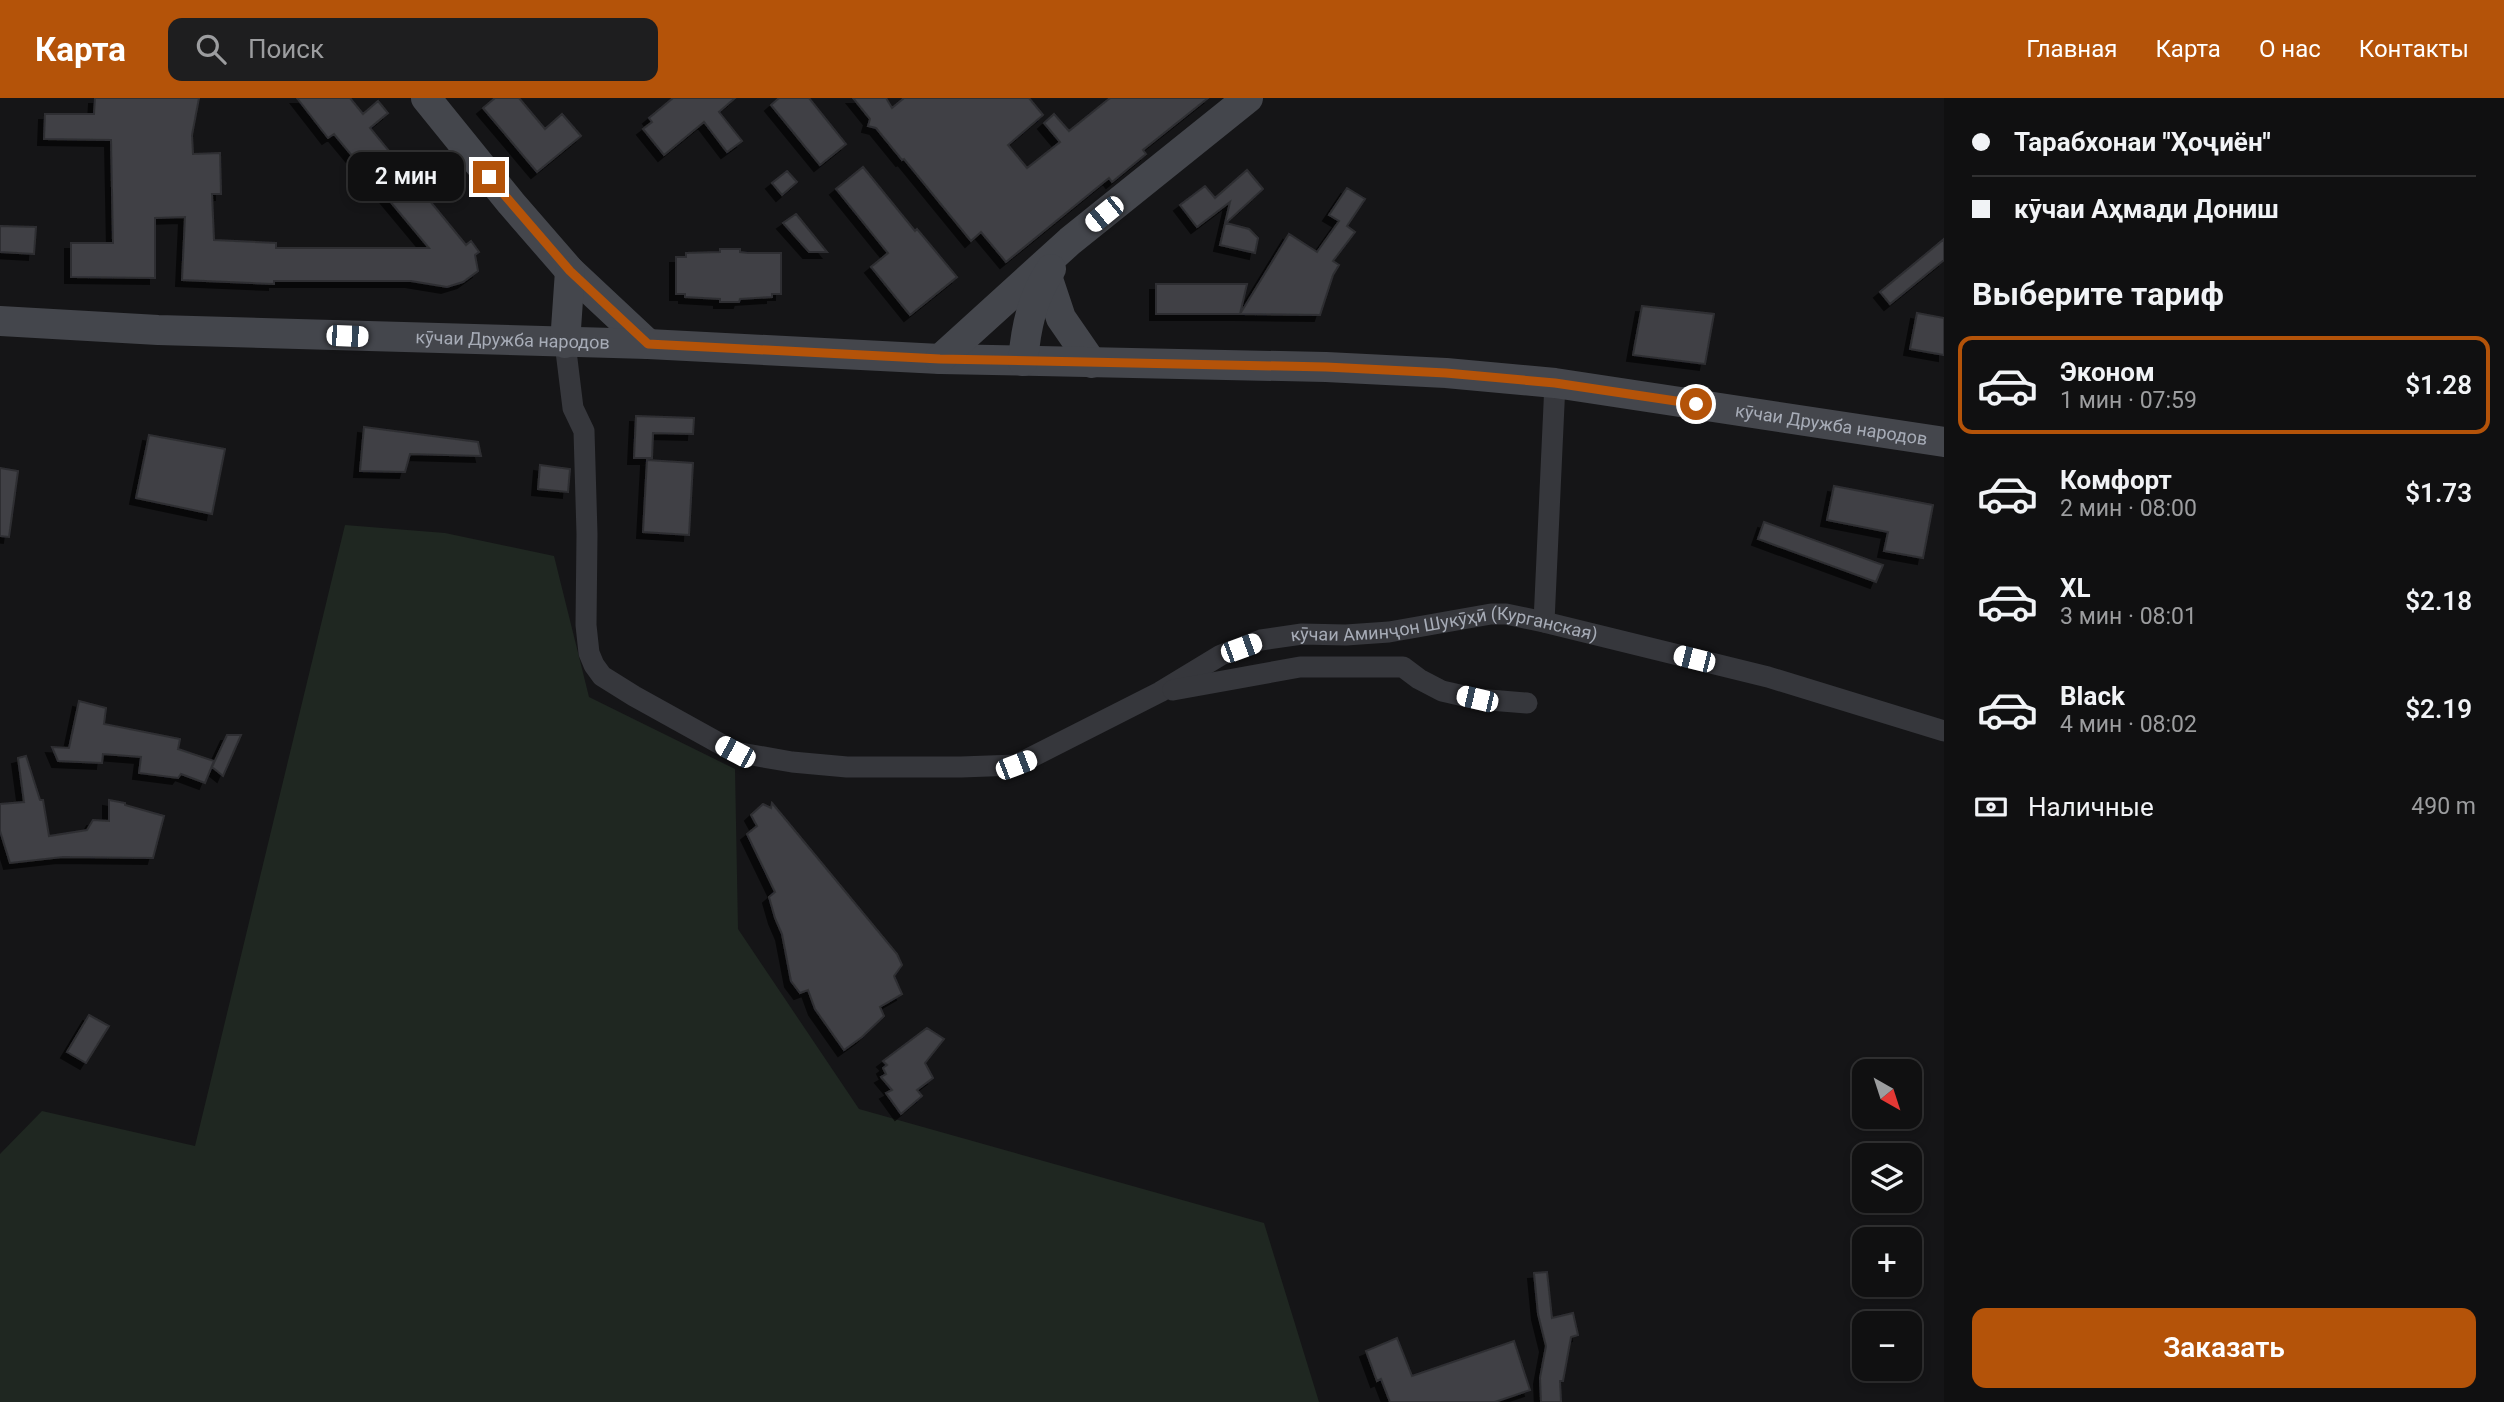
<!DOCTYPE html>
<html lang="ru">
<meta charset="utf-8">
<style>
body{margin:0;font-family:Roboto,sans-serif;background:#1e1e1f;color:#f1f3f6;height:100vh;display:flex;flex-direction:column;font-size:26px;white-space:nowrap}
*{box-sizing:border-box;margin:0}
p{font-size:23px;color:#9c9d9f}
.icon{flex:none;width:38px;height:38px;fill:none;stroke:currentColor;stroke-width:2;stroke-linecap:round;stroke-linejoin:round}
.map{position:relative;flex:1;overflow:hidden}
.drawer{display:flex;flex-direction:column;background:#101011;width:560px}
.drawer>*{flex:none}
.top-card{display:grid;align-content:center;height:154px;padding:0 28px;background:#101011}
.needle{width:46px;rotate:141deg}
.buttons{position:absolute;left:1852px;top:961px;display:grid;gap:14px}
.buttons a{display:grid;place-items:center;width:70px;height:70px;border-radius:14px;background:#101011;box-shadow:0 4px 10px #0003,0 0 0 2px #303031;font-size:35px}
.end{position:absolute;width:32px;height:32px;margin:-16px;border:9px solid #b45309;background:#fff;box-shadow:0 0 0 4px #fff}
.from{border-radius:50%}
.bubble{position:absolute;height:49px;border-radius:14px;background:#101011;box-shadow:0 4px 10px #0003,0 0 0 2px #303031;font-size:23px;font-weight:600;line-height:49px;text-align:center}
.car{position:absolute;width:21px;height:42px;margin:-21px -10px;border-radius:9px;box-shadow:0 0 5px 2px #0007;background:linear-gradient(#fff 24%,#345 0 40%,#fff 0 76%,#345 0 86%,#fff 0)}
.top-card b{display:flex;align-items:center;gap:24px;height:66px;font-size:26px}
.top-card b+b{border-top:2px solid #303031}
.top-card i{width:18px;height:18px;background:#f1f3f6}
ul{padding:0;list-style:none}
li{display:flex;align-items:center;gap:21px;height:98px;margin:0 14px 10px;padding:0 14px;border:4px solid transparent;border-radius:14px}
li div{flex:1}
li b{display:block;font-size:26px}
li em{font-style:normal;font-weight:600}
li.selected{border-color:#b45309}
li>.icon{width:63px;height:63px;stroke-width:1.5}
h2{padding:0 28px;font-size:32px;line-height:84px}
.pay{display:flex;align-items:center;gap:18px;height:77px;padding:0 28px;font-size:26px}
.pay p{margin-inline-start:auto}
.action{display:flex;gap:14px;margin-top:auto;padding:14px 28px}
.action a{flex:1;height:80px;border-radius:14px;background:#b45309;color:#fff;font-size:28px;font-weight:600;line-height:80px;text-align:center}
header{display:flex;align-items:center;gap:42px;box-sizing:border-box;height:98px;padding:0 35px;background:#b45309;color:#fff}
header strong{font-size:33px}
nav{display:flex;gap:38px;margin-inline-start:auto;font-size:24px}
.search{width:490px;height:63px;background:#1e1e1f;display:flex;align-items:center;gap:18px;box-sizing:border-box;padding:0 24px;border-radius:14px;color:#9c9d9f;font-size:26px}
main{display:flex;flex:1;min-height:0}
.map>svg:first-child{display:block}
.green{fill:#1f2721}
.building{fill:#3f4044;stroke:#2f2f33;stroke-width:2;filter:url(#shadow)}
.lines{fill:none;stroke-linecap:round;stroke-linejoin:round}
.street{stroke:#36373c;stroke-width:21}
.secondary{stroke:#44464c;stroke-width:30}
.route{stroke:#b45309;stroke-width:9}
.labels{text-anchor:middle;stroke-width:7;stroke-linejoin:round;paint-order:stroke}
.street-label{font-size:18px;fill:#a7acb7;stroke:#101012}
</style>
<header>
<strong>Карта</strong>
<div class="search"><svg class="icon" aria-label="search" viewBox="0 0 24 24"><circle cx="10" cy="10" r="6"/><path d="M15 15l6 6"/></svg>Поиск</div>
<nav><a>Главная</a><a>Карта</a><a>О нас</a><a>Контакты</a></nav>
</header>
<main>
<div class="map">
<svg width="1944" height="1304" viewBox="0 0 1944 1304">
<defs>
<filter id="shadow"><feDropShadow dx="-6" dy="6" stdDeviation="0" flood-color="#0009"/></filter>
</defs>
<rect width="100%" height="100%" fill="#151517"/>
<path class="green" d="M345 427 445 435 554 458 589 599 735 671 738 831 859 1011 1264 1125 1319 1304H0V1056L42 1013 195 1048Z"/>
<path class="building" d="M95 0H199L192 37 193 56 220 55 221 96H212L214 142 276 145V150H429L334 36 328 40 297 0H350L363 16 378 3 388 15 370 30 466 147 471 143 479 154 475 157 478 173 463 184 447 189 411 183H274V186L182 182 185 119 155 120V180L71 179V145H113L111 42 44 41 45 16H94Z
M495 0H519L545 31 562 16 581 38 537 74 483 10Z
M673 0H735L719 14 742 43 727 54 704 24 664 57 643 31 652 24 649 20Z
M779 0H809L846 46 820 67 771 7Z
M853 0H886L892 10 904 0H1029L1043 17 1008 47 1027 70 1060 44 1044 25 1054 16 1069 33 1110 0H1208L1143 52 1146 56 1112 84 1109 80 1006 164 981 134 971 143 904 61 902 62 876 30 868 28 870 21Z
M863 69 915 133 917 131 957 179 910 217 871 169 888 155 836 91Z
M1247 72 1263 91 1226 125 1249 131 1258 140 1255 155 1220 147 1230 104 1197 129 1180 107 1205 88 1215 100Z
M787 73 797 84 782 97 772 85Z
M1347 90 1365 101 1347 128 1355 134 1333 163 1339 167 1333 177 1320 217 1240 216 1289 136 1317 154 1339 123 1329 117Z
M796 116 827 154H809L783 125Z
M0 128 36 129 34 156 0 154Z
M1944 141V162L1890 206 1880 194Z
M720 151H740V154L748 155H781V196H772V199L740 201 739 204H720V201L685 199V196H676V159H686V155L720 154Z
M1156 186H1247L1240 216H1156Z
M1642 208 1714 216 1705 266 1633 257Z
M1917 215 1944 220V257L1910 251Z
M636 318 694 320 693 336 653 335 652 360H634Z
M364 329 478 344 481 358 410 356 405 374 360 373Z
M149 337 225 351 212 416 136 400Z
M647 362 693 365 689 437 643 434Z
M540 367 570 371 568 394 538 391Z
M0 370 18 373 9 439 0 438Z
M1834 388 1933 407 1923 460 1884 453 1888 434 1827 422Z
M1764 424 1883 467 1876 484 1758 441Z
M79 603 106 610 104 626 180 641 178 651 214 663 205 685 181 676 178 680 139 675 141 659 103 656 102 665 58 663 52 649 69 650Z
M227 637H241L223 678 212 669Z
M26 658 40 702H43L49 738 87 732 93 722 109 723V702L125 705V707L164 718 153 760 63 759 10 765 0 733V706L24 704 18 660Z
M772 705 897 856 902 867 894 878 902 896 880 909 884 918 862 939 844 952 815 911 808 892 800 895 791 883 782 836 775 820 769 799 775 794 747 736 757 728 751 717 763 706 771 710Z
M89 917 109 928 86 965 67 954Z
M927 930 944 941 925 965 933 980 917 992 922 998 901 1016 886 995 892 992 881 979 886 976 883 970 887 967 883 963Z
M1547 1174 1552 1220 1573 1215 1578 1237 1571 1239 1563 1283H1560L1561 1304H1541L1540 1280 1546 1248 1538 1216 1534 1175Z
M1397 1240 1412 1278 1514 1243 1530 1292 1495 1304H1390L1381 1281 1377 1283 1366 1253Z"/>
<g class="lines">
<g class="street">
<path id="s1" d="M565 245 573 310 584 333 587 436 586 527 589 555 594 567 602 578 634 598 735 654 792 664 847 669H961L1016 667 1160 594 1221 557 1261 542 1302 536 1346 537 1389 534 1491 516H1506L1544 524 1768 579 1944 633"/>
<path d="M1544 524 1555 285"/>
<path d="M1173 592 1300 569H1403L1419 581 1442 593 1477 601 1527 605"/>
</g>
<g class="secondary">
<path d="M426 0 511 105 570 173 648 246"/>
<path d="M1047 178 1061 220 1092 265"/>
<path id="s2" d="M0 223 158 232 648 246 940 261 1326 269 1446 275 1555 285 1944 344"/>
<path d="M565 245 570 173"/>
<path d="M940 261 1070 143 1248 0"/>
<path d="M1023 263C1026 229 1032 200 1051 171"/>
</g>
</g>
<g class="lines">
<path class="route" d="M489 79 570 173 648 246 940 261 1326 269 1446 275 1555 285 1696 306"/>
</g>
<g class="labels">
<g class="street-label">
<text dy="6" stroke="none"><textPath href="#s2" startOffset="513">кӯчаи Дружба народов</textPath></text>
<text dy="6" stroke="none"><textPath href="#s2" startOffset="1836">кӯчаи Дружба народов</textPath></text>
<text dy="6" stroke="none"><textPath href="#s1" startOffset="1236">кӯчаи Аминҷон Шукӯҳӣ (Курганская)</textPath></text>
</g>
</g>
</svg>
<div class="buttons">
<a><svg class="needle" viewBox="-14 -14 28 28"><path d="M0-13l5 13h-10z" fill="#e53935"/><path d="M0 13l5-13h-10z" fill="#9c9d9f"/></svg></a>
<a><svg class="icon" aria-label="layers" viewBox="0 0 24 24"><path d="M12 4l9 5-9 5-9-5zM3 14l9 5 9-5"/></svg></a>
<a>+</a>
<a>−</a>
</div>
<i class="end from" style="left:1696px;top:306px"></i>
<i class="end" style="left:489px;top:79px"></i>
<div class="bubble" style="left:348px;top:54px;width:116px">2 мин</div>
<i class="car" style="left:1104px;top:116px;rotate:231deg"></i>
<i class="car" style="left:347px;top:238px;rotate:92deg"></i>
<i class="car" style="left:1241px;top:550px;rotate:70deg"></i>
<i class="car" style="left:1694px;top:561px;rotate:284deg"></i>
<i class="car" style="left:1477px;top:601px;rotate:283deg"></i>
<i class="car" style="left:735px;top:654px;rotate:298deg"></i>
<i class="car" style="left:1016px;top:667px;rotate:69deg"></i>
</div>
<section class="drawer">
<div class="top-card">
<b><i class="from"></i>Тарабхонаи &quot;Ҳоҷиён&quot;</b>
<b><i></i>кӯчаи Аҳмади Дониш</b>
</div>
<h2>Выберите тариф</h2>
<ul>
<li class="selected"><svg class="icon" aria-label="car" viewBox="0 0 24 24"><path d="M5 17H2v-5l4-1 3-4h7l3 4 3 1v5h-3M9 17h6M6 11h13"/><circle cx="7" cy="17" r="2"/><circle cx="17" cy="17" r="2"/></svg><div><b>Эконом</b><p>1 мин · 07:59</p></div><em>$1.28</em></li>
<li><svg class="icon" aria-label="car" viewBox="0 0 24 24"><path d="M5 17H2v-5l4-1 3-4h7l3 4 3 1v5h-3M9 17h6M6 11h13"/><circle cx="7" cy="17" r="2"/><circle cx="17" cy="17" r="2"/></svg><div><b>Комфорт</b><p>2 мин · 08:00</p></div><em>$1.73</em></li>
<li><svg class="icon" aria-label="car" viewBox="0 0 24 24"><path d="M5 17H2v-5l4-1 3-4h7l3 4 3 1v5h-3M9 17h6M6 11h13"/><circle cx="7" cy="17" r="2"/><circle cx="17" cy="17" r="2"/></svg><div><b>XL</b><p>3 мин · 08:01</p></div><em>$2.18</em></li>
<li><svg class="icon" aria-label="car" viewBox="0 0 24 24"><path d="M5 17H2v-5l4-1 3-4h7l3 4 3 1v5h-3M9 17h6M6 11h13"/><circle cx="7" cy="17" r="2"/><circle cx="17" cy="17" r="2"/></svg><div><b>Black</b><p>4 мин · 08:02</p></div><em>$2.19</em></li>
</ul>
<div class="pay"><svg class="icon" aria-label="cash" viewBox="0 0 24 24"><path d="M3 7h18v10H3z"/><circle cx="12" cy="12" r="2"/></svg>Наличные<p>490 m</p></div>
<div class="action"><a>Заказать</a></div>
</section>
</main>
